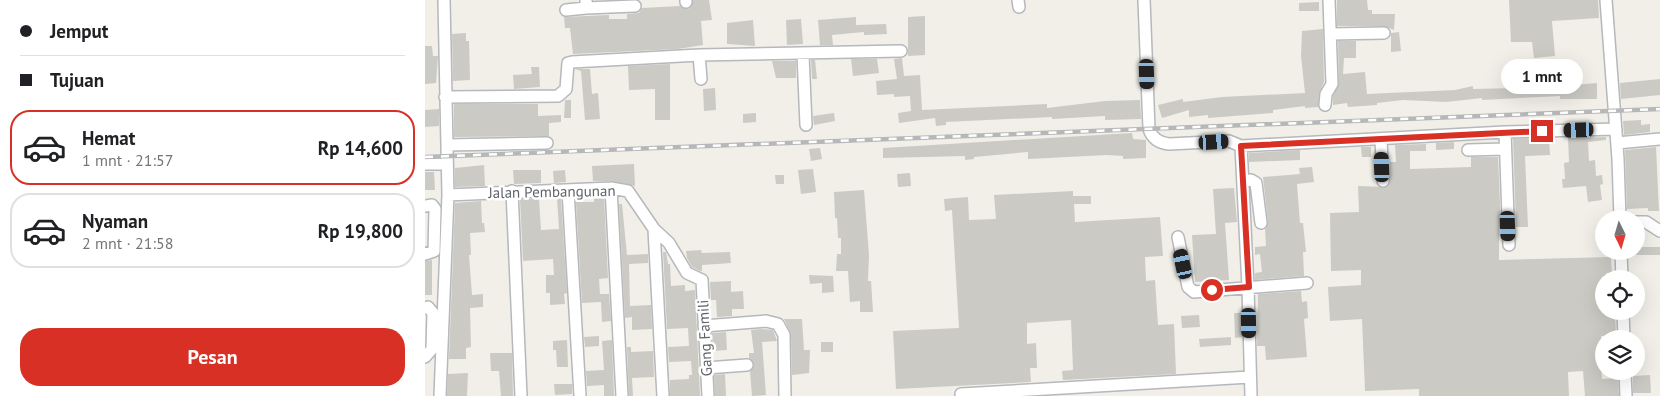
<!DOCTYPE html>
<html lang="id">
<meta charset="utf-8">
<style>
body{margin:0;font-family:"PT Sans",sans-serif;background:#f6f6f6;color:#202124;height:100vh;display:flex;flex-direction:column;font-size:19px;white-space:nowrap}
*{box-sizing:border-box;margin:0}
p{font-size:16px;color:#757577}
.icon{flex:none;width:28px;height:28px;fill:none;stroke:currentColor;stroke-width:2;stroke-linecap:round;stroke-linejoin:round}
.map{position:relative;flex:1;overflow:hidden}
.drawer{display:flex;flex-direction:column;background:#fff;width:425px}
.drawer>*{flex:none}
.guide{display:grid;align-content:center;height:110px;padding:0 20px;background:#fff}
.needle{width:32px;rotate:175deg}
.controls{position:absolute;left:1170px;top:210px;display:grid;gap:10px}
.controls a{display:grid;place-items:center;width:50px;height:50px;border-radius:50%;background:#fff;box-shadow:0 5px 20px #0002;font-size:25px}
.end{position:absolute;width:22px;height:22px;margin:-11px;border:6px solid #d93025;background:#fff;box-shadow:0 0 0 2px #fff}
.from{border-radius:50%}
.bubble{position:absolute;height:35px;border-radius:18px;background:#fff;box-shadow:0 5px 20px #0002;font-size:16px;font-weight:600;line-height:35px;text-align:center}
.car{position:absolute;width:15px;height:30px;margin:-15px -8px;border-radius:6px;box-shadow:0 0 4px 1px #0007;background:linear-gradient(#222 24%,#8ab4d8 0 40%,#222 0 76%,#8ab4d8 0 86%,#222 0)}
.guide b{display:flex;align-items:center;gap:18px;height:48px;font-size:19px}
.guide b+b{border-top:1px solid #e0e0e0}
.guide i{width:12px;height:12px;background:#202124}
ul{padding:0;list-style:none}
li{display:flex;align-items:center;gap:15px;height:75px;margin:0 10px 8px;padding:0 10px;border:2px solid #e0e0e0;border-radius:20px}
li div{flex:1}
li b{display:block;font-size:19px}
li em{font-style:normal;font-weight:600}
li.on{border-color:#d93025}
li>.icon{width:45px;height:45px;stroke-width:1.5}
.action{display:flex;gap:10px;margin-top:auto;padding:10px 20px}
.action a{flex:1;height:58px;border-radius:20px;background:#d93025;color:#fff;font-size:20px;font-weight:600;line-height:58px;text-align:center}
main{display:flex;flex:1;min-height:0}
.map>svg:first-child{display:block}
.building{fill:#cccac5}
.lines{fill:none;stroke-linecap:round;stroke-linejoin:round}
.minor-casing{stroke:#b5b8bc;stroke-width:14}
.minor{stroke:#fff;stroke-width:11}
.rail-casing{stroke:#b6b7b8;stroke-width:4.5}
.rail{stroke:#fff;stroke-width:2.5;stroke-dasharray:8;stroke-linecap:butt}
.route{stroke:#d93025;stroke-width:6}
.labels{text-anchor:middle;stroke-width:5;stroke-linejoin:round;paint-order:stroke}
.street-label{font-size:15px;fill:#5f6368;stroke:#fff}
</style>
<main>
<section class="drawer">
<div class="guide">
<b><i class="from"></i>Jemput</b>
<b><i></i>Tujuan</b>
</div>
<ul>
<li class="on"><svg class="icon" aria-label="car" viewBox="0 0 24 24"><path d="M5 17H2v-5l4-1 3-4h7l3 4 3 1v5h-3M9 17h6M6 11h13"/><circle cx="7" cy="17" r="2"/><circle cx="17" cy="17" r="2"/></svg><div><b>Hemat</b><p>1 mnt · 21:57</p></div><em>Rp 14,600</em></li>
<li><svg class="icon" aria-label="car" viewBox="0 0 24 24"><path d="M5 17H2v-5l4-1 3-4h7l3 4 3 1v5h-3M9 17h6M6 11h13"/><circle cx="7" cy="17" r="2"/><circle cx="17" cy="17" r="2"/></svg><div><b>Nyaman</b><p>2 mnt · 21:58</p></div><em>Rp 19,800</em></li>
</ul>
<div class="action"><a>Pesan</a></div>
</section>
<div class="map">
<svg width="1235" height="396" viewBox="0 0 1235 396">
<rect width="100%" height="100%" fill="#f1efe8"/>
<path class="building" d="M268 0H284L287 20 276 21 278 45 253 49 148 54 145 28H140L139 17 184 15V19H202V14L214 13 217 8 255 6 264 9Z
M912 0H942L943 10H947V14H970L969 30 959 26H912Z
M1084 0H1173L1174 18 1127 21 1130 56 1109 58 1107 42H1086Z
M894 2V11H874V3Z
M500 16V55L483 56V17Z
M431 17V25L461 24 462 34 439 35V32L407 35 408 45H395L393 20Z
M376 19 378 44 362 45 361 20Z
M328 20 330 46 302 44V23Z
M898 29 899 82 894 93 893 107 880 108V106L848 110V113L783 118V115L764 117V110L737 118 733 105 758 99V102L797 97 880 93 876 56 877 31Z
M974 32 976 51 966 52V33Z
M41 33V41H44L45 80 28 81 27 34Z
M913 41H931V58H919L918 74 940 72 942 94 1030 90 1048 86V89L1090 88 1126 83V87L1172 83V99H1135V96L1057 100V98L1021 102 978 100 952 103V105L923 107 922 103 908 105V96L914 84Z
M0 46H7L8 56H13L11 83 0 84Z
M477 58 479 76 495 75 497 110 622 104V108L680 101 715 100 716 119 680 120V116L627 119V117L521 122V125L511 126 510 118 474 123 473 113 486 111 485 96 469 97V94L452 95 451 81 472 79 469 59Z
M426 59H452L454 73 428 76Z
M386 60H390L392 79H387Z
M347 61H371V78H351Z
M245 64V120H230V89L204 90 203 66Z
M106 67H114L115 87 89 89 88 75 107 74Z
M150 69H165L167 94 173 93 175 119 160 120 156 71Z
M1235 79V95L1196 99 1195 83Z
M290 88 291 110 279 111 278 89Z
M140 100H146V118H139Z
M29 104H113V116L136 115V122L124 123V136L29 137Z
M14 109V126L0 127V110Z
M331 113V122L318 123V114Z
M409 113 410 121 389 125 388 116Z
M1216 120V125L1225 124V132L1199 135 1198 121Z
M707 133 708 139 721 140V158L698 159V156L682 155 603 159V152L549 157V159L540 160V156L458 158V148Z
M1181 137V140L1163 142 1164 161 1170 160 1171 176 1177 175 1178 184 1175 185 1177 200 1163 202 1161 186 1138 188 1137 179H1140L1139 163 1144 162 1143 138Z
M1124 138 1125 155 1100 156 1103 227H1091L1088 139Z
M1029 142V149L1011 150V143Z
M1001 144V151H985V169L1046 167V157H1073L1076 228H1074V260L1186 257 1187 273H1181V279H1179V311H1190L1191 335 1176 336 1177 353H1175L1177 379 1193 378 1194 396H1160L1158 371 1143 372 1144 396H994V389L940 391 937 319 905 321 903 287 936 285V270L906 271 905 213 934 212 933 186 962 187 965 181V162H971L970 145Z
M936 147H946V157H937Z
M1231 147 1234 211H1223V208L1202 209 1200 150Z
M395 148 397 159 386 161 384 149Z
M875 150V160L824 162V153Z
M209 164 210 186 187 181H168L167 166Z
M59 165 60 186 30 187V168Z
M887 167 889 182 872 184 875 223H878L881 252H878L879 276 830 280V273L837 272 835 254 830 255V247L841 246 840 229 843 223 838 177 875 174 874 168Z
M388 169 391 192 376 194 373 170Z
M88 170H116V183L89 184Z
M140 170 141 182 129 183 128 171Z
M0 172H9L10 190H0Z
M485 173 486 186 473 187 472 174Z
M350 175H359V184H351Z
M809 188 812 222 800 223 804 280 770 282 767 235 791 234 788 189Z
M439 190 444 255 443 281H446L448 312H435V301L425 302 423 271H411L412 254H416V238H413L412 218H410L409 192Z
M648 191V196H666V204H649L650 222 735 217 738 256 720 257 721 281 730 280 733 325 749 324 751 374 638 380 637 371 648 370 646 320 602 323V344L611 343 612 368H605L606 382 471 389 468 331 534 328 527 210 520 211 519 199 543 197 544 220 571 219 569 195Z
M169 196H179L183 278 174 279 175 294H184L186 321 177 322 176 302 157 303 151 202H169Z
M132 198H136L142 293 139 294 140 304 125 305V293H121V275H129L128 259 98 261 95 199H114L116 230 134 229Z
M56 201 57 223H59L60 232 45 233 46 255H44L47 295 58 294V307L45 308 46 347 41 348V359H24L30 203Z
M194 204H197L202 255 223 254V263L204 264 205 306 226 305 227 329 207 330V317L200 318Z
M1211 247H1235V255H1211Z
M276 250 277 253 305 252 306 263 277 265V271H275L267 267 262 258 261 251Z
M238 252H241L243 264H245L246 286 260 285V291L270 290 275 396H245V380L264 379V375H267L266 361 244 362 243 347 264 346 263 328 242 329Z
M7 260V295H0V261Z
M384 275 408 276 409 292 397 293V283L385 284Z
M306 281V292L318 291 319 309H307V316L292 317 291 300H286L285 282Z
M876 291 877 302 882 301 883 318 879 319 882 357 841 360 840 346H832L833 294Z
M809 313H816L817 337 810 338Z
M774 315 775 327 757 328 756 316Z
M359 319H377L379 350H385L384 373 367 375 366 334Z
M336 329 348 330 352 341 337 342 341 395 327 396 325 372 329 365 324 358V353H329L326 330Z
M301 332 302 350 288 351 287 333Z
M174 336V346L160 347 159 337Z
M806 337V345L775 347 774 339Z
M142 340 143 367H132L131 350H128V341Z
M187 340 189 396H179V385L162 386 161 371 179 370 177 341Z
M396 342H408V352H396Z
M202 347H206V352L228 351 229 377 207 378 208 396H204Z
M65 353H87L88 396H76L74 371H66Z
M43 373 42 396H22L23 374Z
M300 374 301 396H290L289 375Z
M1225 375 1226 393H1208V376Z
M129 384H147V394L130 395Z"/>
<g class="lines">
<defs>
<path id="minor" d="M261 0V2
M593 0 594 7
M719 0 724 129C727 138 734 143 744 144L804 141 816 146 823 287 826 396
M1181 0 1193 159 1195 219
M161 8 210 6
M141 10 161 8V0
M906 34 959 33
M274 55 276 79
M378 55 381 125
M20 97 133 96 141 89 143 63 147 62 274 55 476 51
M900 105 901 94 907 84 904 0
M1080 132 1084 245
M956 140 958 181
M1192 143 1235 139
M22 145 122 143
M816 146 1080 132 1191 129
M1043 150 1080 149
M0 164H21
M818 181 826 180 831 183 836 223
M186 188 197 396
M143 190 155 396
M87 191 96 396
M23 195 186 188 203 191 229 229 244 243 262 273 277 280 283 396
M0 206 7 205 10 209 9 251 0 254
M1211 222H1221L1235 231
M229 229 238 396
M753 237 763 287 769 292 882 283
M1196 251 1197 279
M0 308 3 307 8 313 7 349 0 357
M1198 311 1199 339
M279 326 341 321 353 324 359 335 360 396
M281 368 322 365
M1200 371 1201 396
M536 394 825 377
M15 396 23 195 19 0"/>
</defs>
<use href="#minor" class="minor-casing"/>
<use href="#minor" class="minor"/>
<defs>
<path id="rail" d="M0 157 1235 109"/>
</defs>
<use href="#rail" class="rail-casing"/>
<use href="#rail" class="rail"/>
</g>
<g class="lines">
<path class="route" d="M787 290 824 287 816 146 1117 131"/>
</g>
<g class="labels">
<g class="street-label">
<text transform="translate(127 192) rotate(-1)" y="5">Jalan Pembangunan</text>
<text transform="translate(280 338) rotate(-93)" y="5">Gang Famili</text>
</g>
</g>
</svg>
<div class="controls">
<a><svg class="needle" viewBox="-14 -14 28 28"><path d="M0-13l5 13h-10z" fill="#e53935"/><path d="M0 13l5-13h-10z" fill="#757577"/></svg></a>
<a><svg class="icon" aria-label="locate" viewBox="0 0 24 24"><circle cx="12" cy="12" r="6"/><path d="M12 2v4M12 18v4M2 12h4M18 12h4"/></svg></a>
<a><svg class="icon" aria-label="layers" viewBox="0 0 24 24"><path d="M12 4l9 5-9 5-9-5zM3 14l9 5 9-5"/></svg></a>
</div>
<i class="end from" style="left:787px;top:290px"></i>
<i class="end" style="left:1117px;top:131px"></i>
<div class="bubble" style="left:1076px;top:59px;width:82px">1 mnt</div>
<i class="car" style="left:722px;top:74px;rotate:178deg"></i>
<i class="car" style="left:1154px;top:130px;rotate:268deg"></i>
<i class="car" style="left:789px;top:142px;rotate:87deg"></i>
<i class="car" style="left:957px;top:167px;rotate:358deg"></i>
<i class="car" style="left:1083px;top:226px;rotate:178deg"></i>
<i class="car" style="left:758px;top:264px;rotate:348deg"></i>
<i class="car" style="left:824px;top:323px;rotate:179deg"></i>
</div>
</main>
